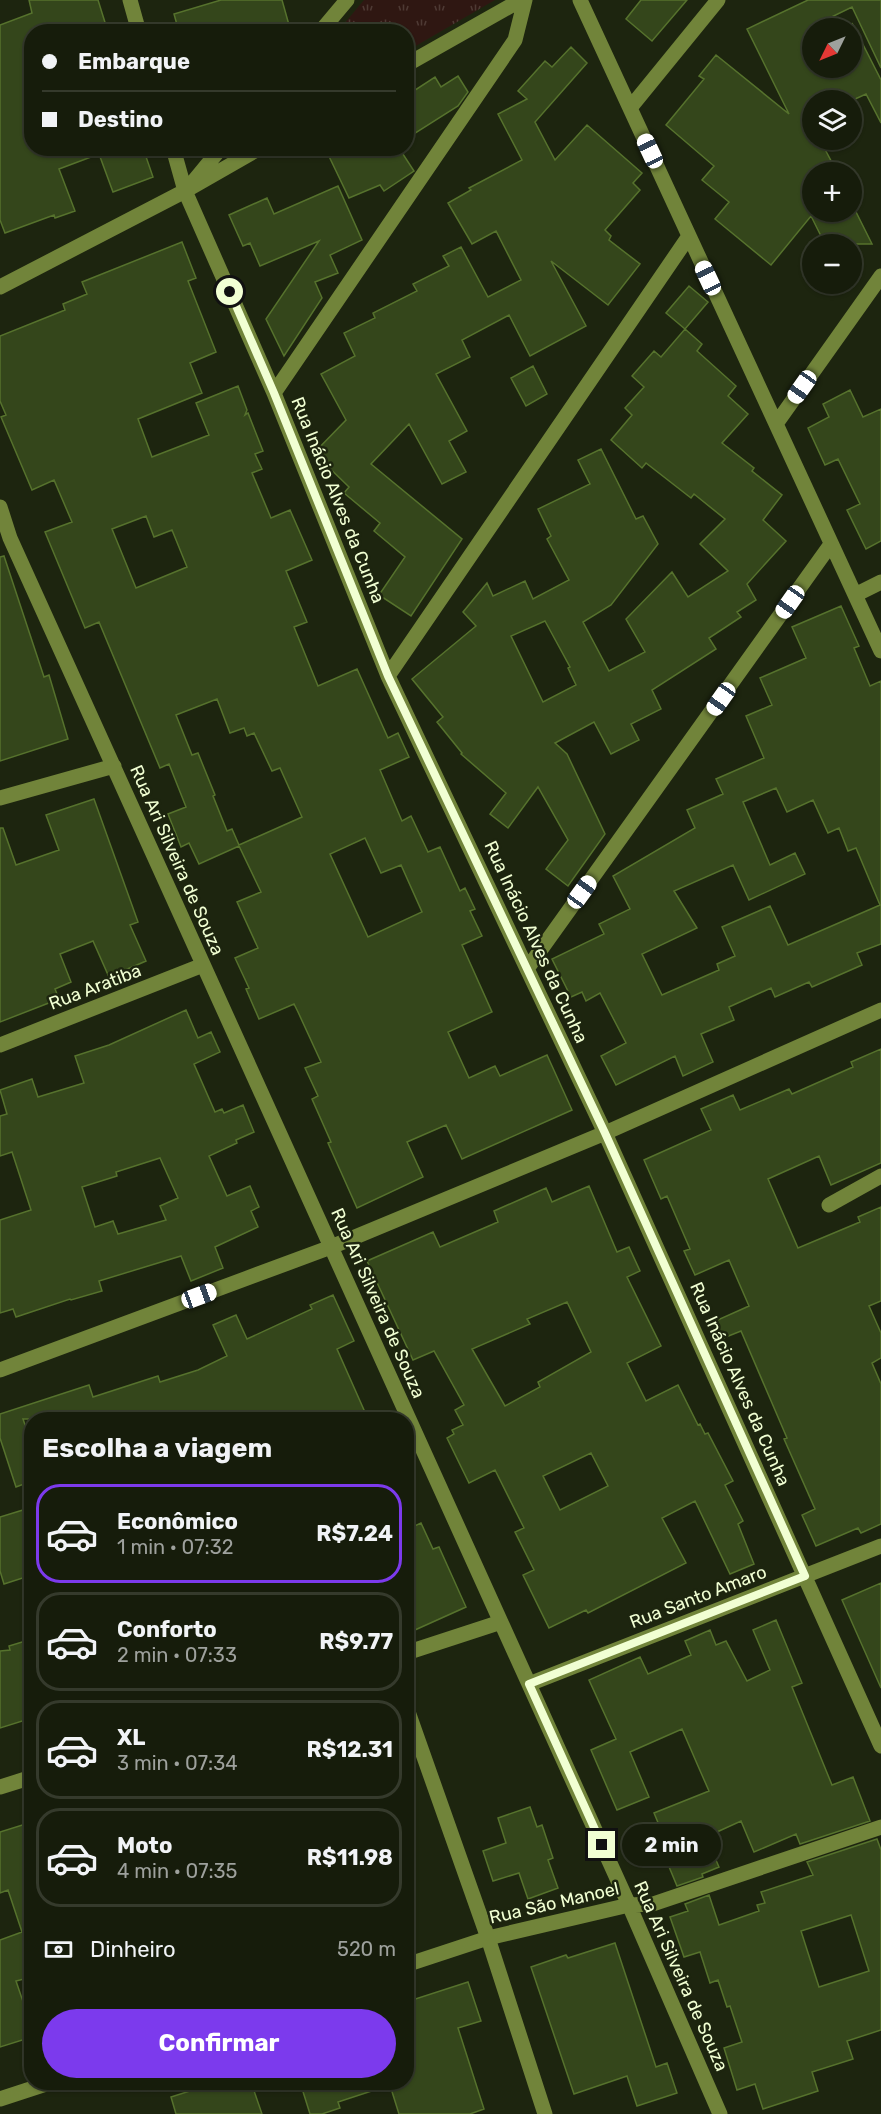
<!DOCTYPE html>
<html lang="pt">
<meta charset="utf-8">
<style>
body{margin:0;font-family:Rubik,sans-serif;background:#232919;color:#f1f3f6;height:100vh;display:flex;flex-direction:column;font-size:22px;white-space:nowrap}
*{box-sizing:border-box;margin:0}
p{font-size:20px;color:#9ea19d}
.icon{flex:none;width:33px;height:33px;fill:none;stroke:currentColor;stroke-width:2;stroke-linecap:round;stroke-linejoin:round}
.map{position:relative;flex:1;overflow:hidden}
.drawer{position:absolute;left:24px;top:1412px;width:390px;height:678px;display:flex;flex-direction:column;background:#161c0b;border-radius:24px;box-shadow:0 2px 4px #0004,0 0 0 2px #353a2c}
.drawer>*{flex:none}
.top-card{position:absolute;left:24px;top:24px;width:390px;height:132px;border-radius:24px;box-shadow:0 2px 4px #0004,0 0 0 2px #353a2c;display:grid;align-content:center;height:132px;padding:0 18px;background:#161c0b}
.needle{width:39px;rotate:227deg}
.tools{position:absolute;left:802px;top:18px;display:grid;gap:12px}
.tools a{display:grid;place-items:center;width:60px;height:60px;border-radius:50%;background:#161c0b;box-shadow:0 2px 4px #0004,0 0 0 2px #353a2c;font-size:30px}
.end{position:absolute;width:27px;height:27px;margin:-14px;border:8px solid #f1ffd3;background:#111;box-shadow:0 0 0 3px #111}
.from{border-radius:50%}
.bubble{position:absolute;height:42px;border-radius:21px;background:#161c0b;box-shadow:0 2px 4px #0004,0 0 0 2px #353a2c;font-size:20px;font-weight:700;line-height:42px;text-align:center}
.car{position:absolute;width:18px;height:36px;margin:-18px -9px;border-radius:8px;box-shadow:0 0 4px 2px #0007;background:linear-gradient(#fff 24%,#345 0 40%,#fff 0 76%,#345 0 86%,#fff 0)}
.top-card b{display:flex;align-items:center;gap:21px;height:57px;font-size:22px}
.top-card b+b{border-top:2px solid #353a2c}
.top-card i{width:15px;height:15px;background:#f1f3f6}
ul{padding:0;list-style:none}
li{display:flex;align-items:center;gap:18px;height:99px;margin:0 12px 9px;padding:0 6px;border:3px solid #353a2c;border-radius:24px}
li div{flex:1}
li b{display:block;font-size:22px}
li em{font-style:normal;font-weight:700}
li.active{border-color:#7c3aed}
li>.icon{width:54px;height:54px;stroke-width:1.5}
h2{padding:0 18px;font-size:27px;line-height:72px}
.pay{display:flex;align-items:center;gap:15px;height:66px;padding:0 18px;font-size:22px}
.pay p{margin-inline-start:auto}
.primary-button{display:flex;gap:12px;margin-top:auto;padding:12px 18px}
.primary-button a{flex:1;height:69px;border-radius:36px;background:#7c3aed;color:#fff;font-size:24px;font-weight:700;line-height:69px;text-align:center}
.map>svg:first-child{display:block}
.park{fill:url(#park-tufts)}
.building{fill:#34461b;stroke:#56722d;stroke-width:1.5;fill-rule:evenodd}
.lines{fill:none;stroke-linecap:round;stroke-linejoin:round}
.minor{stroke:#71843a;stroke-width:15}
.route{stroke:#f1ffd3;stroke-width:8}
.labels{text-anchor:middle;stroke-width:5;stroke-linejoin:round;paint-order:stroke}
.street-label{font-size:18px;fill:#f1ffd3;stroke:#1d250f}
</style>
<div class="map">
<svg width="881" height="2114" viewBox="0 0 881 2114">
<defs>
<pattern id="park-tufts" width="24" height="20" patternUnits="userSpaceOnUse" patternTransform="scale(1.5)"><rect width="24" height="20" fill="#2f1712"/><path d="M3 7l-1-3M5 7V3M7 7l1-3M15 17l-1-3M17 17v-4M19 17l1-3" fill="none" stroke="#4e3a34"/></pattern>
</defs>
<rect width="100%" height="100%" fill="#1d250f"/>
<path class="park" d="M364 0H495L407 51 406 32 338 31Z"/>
<path class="building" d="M29 0H98L108 32H32V148H143L153 177 113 192 99 154 59 169 75 211 55 218 54 215 5 233 0 220V25L32 13Z
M221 0H282L291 32H179L174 14Z
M641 0H687L652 41 626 19Z
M808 0H881V68L852 7 813 26V68H852V23L881 80V123L866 94 853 100H813V140H820L837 172H813V212H856L872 244H825L811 216 771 265 715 219 729 202 702 180 714 166 666 125 704 79 699 76 716 55 789 114 747 29Z
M571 47 587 63 535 122 555 160 587 125 642 173 633 183 640 190 605 230 611 236 609 240 640 264 608 305 551 261 586 326 530 356 509 315 462 340 470 357 436 374 467 431 449 441 466 472 442 484 409 424 371 464 462 539 411 616 379 595 405 557 374 531 380 523 344 493 349 487 314 453 346 420 321 374 355 356 344 333 375 318 373 313 417 291 413 284 449 266 443 256 461 247 488 297 521 280 496 231 472 244 448 203 471 190 469 188 522 160 498 114 527 99 518 91 545 61 552 67Z
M458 76 468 92 458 106 406 139V96L435 77 441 87Z
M325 148H399L414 171 384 191 380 185 349 198Z
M338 186 362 240 330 255 338 273 315 282 322 298 284 356 266 319 319 241 260 266 250 243 243 246 229 215 267 198 274 214Z
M182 242 196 278 188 281 216 352 190 363 202 393 138 419 152 457 209 435 196 403 238 386 247 410 245 415 248 413 263 451 255 454 262 469 252 473 271 518 290 510 312 560 286 571 307 622 294 627 318 686 357 669 388 738 398 733 409 757 380 770 402 821 411 816 428 852 440 847 460 891 465 888 475 909 470 911 482 936 462 945 492 1012 448 1032 469 1078 495 1066 500 1076 547 1055 572 1110 462 1159 446 1125 407 1142 423 1177 357 1208 328 1143 331 1142 312 1099 318 1096 305 1068 321 1062 298 1012 294 1004 259 1019 246 989 249 988 235 958 258 948 237 902 261 892 239 846 199 864 189 843 181 847 168 814 186 807 169 764 160 768 99 622 85 628 45 532 72 522 54 480 32 490 1 417 6 415 0 401V336L65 310 63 304 87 294 82 282ZM146 516 154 537 172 530 187 567 136 588 112 529ZM217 699 230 733 244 728 247 736 254 733 272 771 280 768 302 817 239 845 232 829 227 831 213 796 215 795 198 753 192 755 176 715ZM365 838 381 873 401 865 422 912 368 937 330 854Z
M689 286 708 302 685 329 666 313Z
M685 329 702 344 697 351 736 386 728 396 748 414 722 443 754 468 752 471 782 495 763 520 786 541 747 584 756 600 737 612 741 617 709 638 716 649 652 690 661 709 631 724 639 740 611 754 594 722 555 743 567 754 605 834 568 886 546 869 568 840 538 787 508 828 490 814 506 793 461 754 462 753 437 722 443 717 412 679 476 626 463 612 487 583 493 596 525 581 533 599 569 580 547 539 551 536 538 509 590 484 578 460 601 449 636 519 643 516 658 544 611 605 583 622 609 671 645 652 626 619 672 572 688 597 728 571 700 544 725 519 694 494 691 498 646 463 642 468 611 440 632 415 625 408 644 387 632 376 654 351 661 357ZM545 621 570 667 568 668 576 685 543 702 511 636Z
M533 366 547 394 526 406 511 378Z
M850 390 863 417 881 409V541L866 549 847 510 860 504 838 459 825 465 808 428 829 417 823 404Z
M4 556 44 677 49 675 68 739 0 761V557Z
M841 606 859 646 854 648 870 686 881 681V944L857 953 862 965 812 987 809 982 775 997 771 988 729 1007 734 1020 701 1034 713 1062 683 1076 675 1056 616 1085 601 1056 626 1043 600 993 586 1001 582 992 571 997 552 959 604 934 599 924 630 909 613 876 695 828 687 810 723 794 716 779 764 758 746 716 772 705 760 678 806 658 792 627ZM776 788 787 812 813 800 828 833 839 828 848 851 856 848 880 905 788 945 770 906 722 927 735 956 717 964 719 970 662 995 642 954 697 928 674 891 733 865 749 900 805 874 795 853 770 865 743 802Z
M94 799 138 922 130 925 146 961 109 977 93 941 60 954 71 982 55 989 59 999 0 1022V828H3L16 865 59 850 46 815Z
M186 1010 198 1038 211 1032 220 1052 194 1064 215 1112 222 1109 224 1113 243 1105 254 1132 236 1140 237 1143 209 1156 227 1196 250 1186 259 1207 251 1211 258 1227 215 1247 223 1268 191 1281 181 1256 99 1281 102 1291 71 1300 70 1299 16 1317 13 1309 0 1313V1220L31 1210 12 1152 0 1156V1116L7 1114 0 1090 32 1079 38 1097 84 1083 75 1056 109 1045ZM160 1158 178 1198 160 1206 166 1220 118 1234 113 1221 95 1227 82 1187 117 1176 116 1172Z
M881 1049V1163L831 1185 819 1156 768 1179 798 1248 860 1222 858 1217 881 1207V1301L869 1306 881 1333V1358L872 1363 881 1384V1524L861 1533 858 1528 816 1546 802 1515 815 1509 784 1439 787 1438 741 1331 721 1339 713 1322 749 1306 729 1260 695 1275 684 1251 690 1249 667 1196 661 1199 644 1160 711 1130 701 1109 733 1095 740 1110 789 1089 792 1094 853 1067 851 1062Z
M589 1186 617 1252 629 1247 640 1271 627 1277 661 1346 627 1363 646 1401 678 1385 698 1425 700 1424 705 1434 708 1433 733 1481 725 1485 743 1521 738 1524 754 1564 730 1574 695 1501 662 1518 686 1563 588 1613 586 1610 549 1628 523 1575 534 1570 515 1532 524 1528 495 1470 469 1483 447 1438 454 1434 452 1430 463 1425 455 1410 464 1405 434 1351 413 1360 367 1261 433 1232 440 1247 498 1222 494 1211 546 1188 552 1202ZM567 1302 591 1352 538 1382 540 1387 505 1406 472 1349 530 1324 527 1319ZM591 1453 608 1486 560 1510 543 1476Z
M333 1295 354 1341 337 1349 368 1419H23L32 1445V1481L16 1487 0 1438V1414L89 1385 93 1397 158 1376 160 1382 198 1370 227 1356 213 1325 236 1315 247 1339 312 1309 310 1305Z
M23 1510 32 1534V1575L4 1584 0 1571V1517Z
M421 1523 433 1549 439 1547 466 1607 406 1634V1530Z
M881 1583V1688L842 1600Z
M776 1620 802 1683 792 1687 832 1785 853 1777 870 1821 800 1844 796 1834 754 1852 741 1821 706 1837 719 1867 702 1874 703 1877 677 1886 665 1857 671 1854 654 1813 709 1791 698 1766 682 1729 630 1752 649 1797 617 1810 591 1750 616 1739 589 1680 640 1657 648 1674 691 1655 685 1641 710 1630 716 1645 726 1641 747 1681 770 1670 753 1630Z
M32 1639V1718L0 1728V1651L10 1650 9 1646Z
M530 1807 537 1827 542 1825 553 1858 548 1860 558 1888 528 1899 519 1873 493 1881 483 1851 506 1843 498 1818Z
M32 1822V1977L16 1981 32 2028V2037L0 2047V1940L22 1932 8 1890 0 1893V1832Z
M877 1839 881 1850V2030L847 2041 853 2059 812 2072 818 2091 763 2109 755 2084 737 2090 724 2048 742 2042 730 2006 727 2007 718 1980 710 1983 700 1952 684 1957 670 1917 688 1911 685 1904 709 1895 719 1925 759 1911 757 1905 765 1903 761 1892 813 1875 807 1862ZM851 1915 869 1971 819 1987 801 1931Z
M615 1943 656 2067 667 2063 677 2093 637 2106 627 2076 574 2094 531 1967 566 1955 568 1958Z
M468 1982 481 2021 458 2028 484 2109 470 2114H399L389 2082H406V2002Z
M218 2082H251L262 2114H176L171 2097Z
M300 2082H386L387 2086 338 2102 340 2108 322 2114H310Z"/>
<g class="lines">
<path class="minor" d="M130 0 139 32
M580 0 881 651
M320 32 347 0
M406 65 521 0
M630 108 718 0
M173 148 185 191 274 393 388 676 605 1133 881 1746
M193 182 221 148
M0 287 185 191 260 148
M274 393 515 40 525 0
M776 424 881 276
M0 507 10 538 629 1905 720 2114
M855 595 881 582
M388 676 689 236
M0 798 114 766
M527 969 831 544
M0 1045 203 965
M829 1205 881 1176
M0 1370 331 1247 605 1133 881 1010
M406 1653 501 1622
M529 1684 881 1546
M406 1706 488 1938 545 2114
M0 1787 32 1777
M406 1965 488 1938 629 1905 653 1904 881 1827
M0 2099 52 2082"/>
</g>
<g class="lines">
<path class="route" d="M230 292 274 393 388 676 605 1133 805 1576 529 1684 602 1845"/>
</g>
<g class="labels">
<g class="street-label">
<text transform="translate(338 500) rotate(68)" y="6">Rua Inácio Alves da Cunha</text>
<text transform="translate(177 860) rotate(66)" y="6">Rua Ari Silveira de Souza</text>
<text transform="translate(536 942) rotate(65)" y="6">Rua Inácio Alves da Cunha</text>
<text transform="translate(95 987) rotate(-21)" y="6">Rua Aratiba</text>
<text transform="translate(378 1303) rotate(66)" y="6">Rua Ari Silveira de Souza</text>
<text transform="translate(740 1384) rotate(66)" y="6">Rua Inácio Alves da Cunha</text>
<text transform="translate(698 1597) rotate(-21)" y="6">Rua Santo Amaro</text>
<text transform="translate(554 1903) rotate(-13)" y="6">Rua São Manoel</text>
<text transform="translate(681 1976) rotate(66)" y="6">Rua Ari Silveira de Souza</text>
</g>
</g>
</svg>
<div class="tools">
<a><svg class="needle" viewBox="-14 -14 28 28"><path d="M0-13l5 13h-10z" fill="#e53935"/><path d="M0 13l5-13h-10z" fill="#9ea19d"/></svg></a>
<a><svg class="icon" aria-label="layers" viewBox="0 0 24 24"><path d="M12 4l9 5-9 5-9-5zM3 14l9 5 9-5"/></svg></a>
<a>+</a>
<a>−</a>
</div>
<i class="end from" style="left:230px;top:292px"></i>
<i class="end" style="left:602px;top:1845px"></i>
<div class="bubble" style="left:622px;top:1824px;width:99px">2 min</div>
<i class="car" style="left:650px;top:151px;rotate:335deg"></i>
<i class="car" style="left:708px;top:278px;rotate:335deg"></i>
<i class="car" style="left:802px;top:387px;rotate:215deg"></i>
<i class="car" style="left:790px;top:602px;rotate:215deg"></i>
<i class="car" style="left:721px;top:699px;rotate:215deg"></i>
<i class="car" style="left:582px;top:892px;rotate:36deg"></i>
<i class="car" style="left:199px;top:1296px;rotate:70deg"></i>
<div class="top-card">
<b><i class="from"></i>Embarque</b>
<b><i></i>Destino</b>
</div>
<section class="drawer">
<h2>Escolha a viagem</h2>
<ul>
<li class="active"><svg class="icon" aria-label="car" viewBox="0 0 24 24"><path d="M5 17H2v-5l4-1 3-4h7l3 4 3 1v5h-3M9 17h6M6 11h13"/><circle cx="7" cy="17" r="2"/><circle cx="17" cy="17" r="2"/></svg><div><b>Econômico</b><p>1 min · 07:32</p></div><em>R$7.24</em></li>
<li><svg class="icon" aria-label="car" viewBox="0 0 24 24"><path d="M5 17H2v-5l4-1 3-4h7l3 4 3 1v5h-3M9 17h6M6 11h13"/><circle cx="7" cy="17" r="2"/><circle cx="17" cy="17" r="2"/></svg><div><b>Conforto</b><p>2 min · 07:33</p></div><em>R$9.77</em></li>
<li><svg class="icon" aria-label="car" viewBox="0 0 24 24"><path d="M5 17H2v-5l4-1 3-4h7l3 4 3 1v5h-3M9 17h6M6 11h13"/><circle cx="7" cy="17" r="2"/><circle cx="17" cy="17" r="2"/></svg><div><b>XL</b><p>3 min · 07:34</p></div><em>R$12.31</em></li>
<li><svg class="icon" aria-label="car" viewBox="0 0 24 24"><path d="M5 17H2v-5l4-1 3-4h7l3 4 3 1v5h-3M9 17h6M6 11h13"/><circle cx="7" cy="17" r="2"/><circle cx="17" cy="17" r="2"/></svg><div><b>Moto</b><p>4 min · 07:35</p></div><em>R$11.98</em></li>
</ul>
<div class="pay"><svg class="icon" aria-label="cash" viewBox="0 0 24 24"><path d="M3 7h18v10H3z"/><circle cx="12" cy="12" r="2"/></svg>Dinheiro<p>520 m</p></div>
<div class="primary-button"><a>Confirmar</a></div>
</section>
</div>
